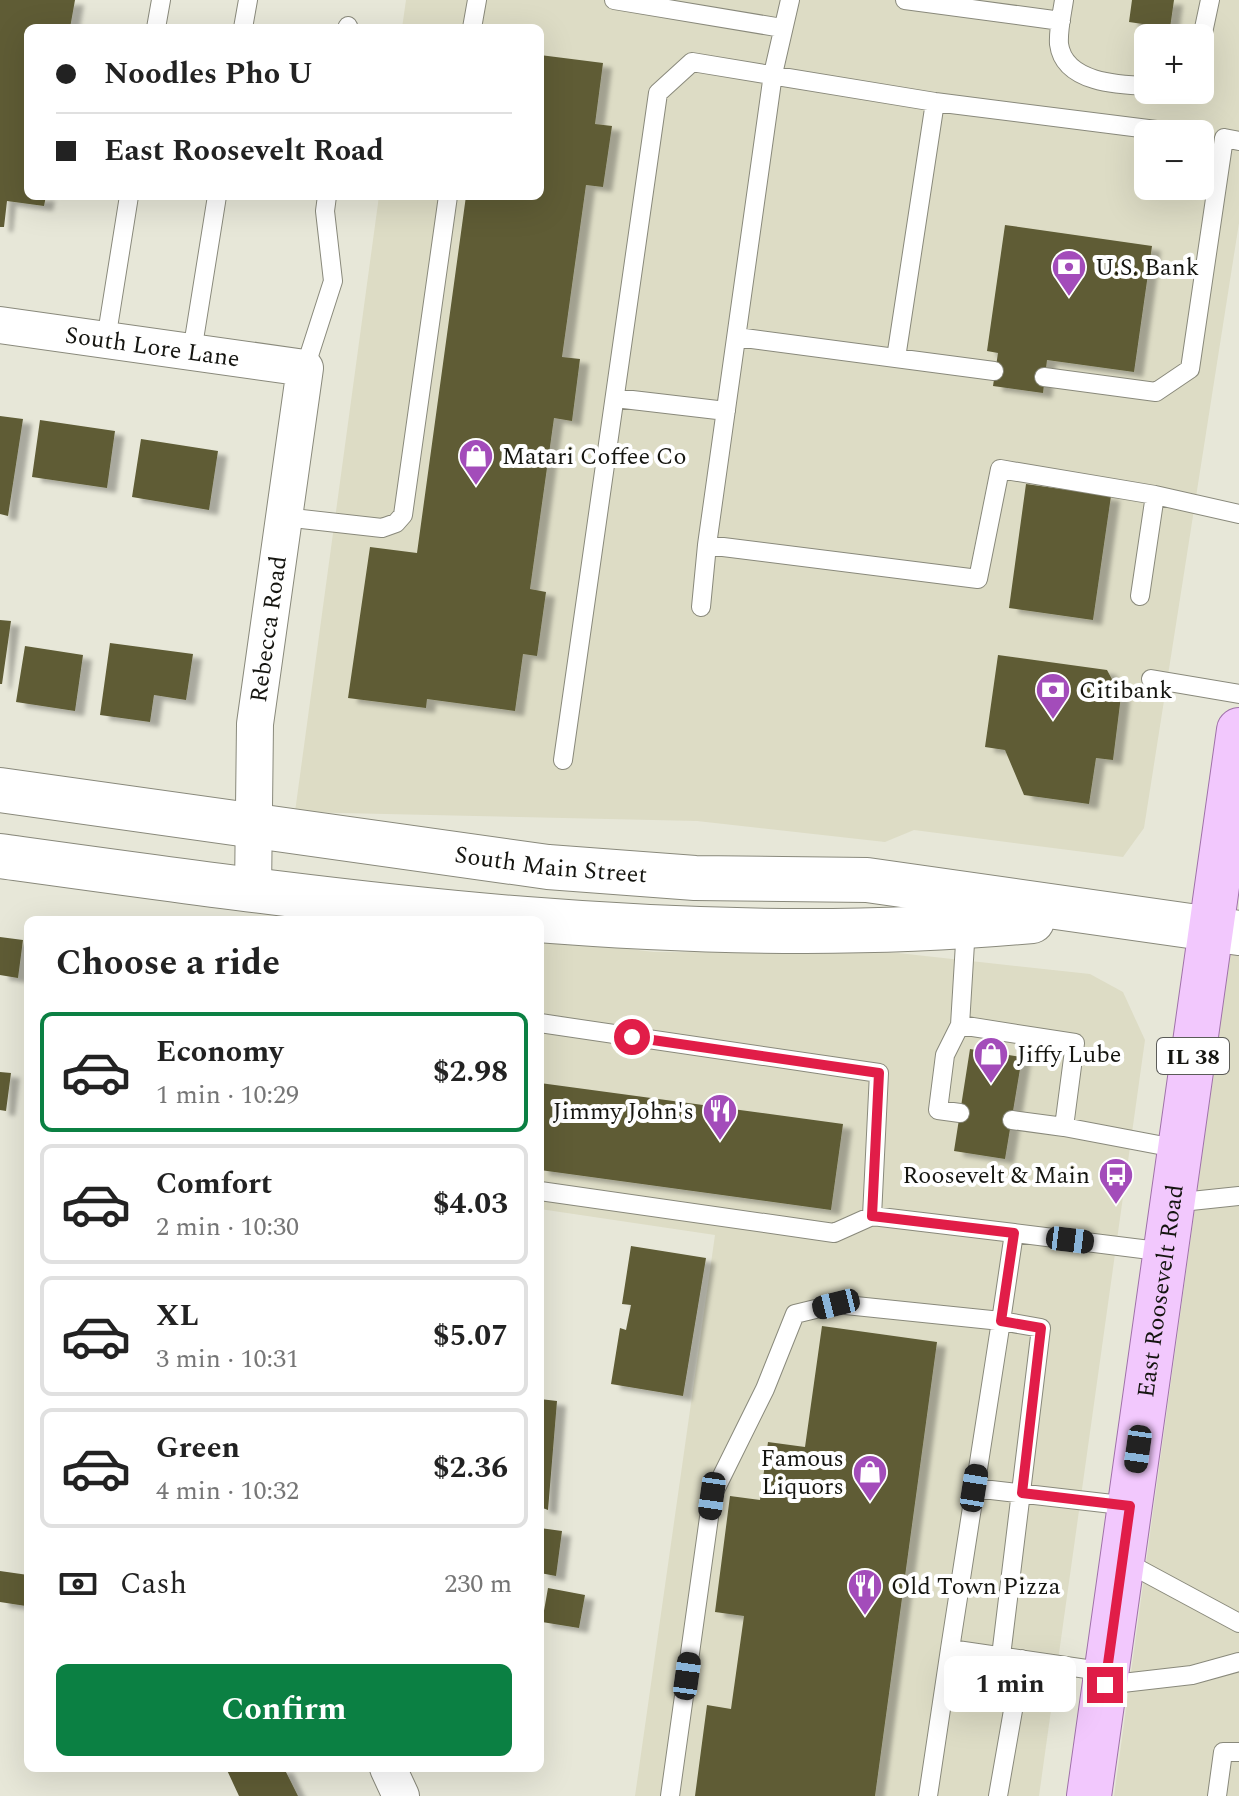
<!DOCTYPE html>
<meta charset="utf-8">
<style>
body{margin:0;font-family:Spectral,serif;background:#f6f6f6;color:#222;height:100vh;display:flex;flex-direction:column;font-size:30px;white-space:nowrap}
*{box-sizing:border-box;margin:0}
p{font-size:26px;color:#767676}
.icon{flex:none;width:44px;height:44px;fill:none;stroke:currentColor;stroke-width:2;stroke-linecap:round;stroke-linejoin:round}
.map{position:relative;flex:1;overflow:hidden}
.drawer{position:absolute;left:24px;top:916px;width:520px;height:856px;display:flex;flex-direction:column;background:#fff;border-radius:12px;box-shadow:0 8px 32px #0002}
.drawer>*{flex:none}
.hud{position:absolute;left:24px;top:24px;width:520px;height:176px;border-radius:12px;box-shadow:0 8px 32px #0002;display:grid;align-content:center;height:176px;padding:0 32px;background:#fff}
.buttons{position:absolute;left:1134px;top:24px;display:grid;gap:16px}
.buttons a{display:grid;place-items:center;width:80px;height:80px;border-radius:12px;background:#fff;box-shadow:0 8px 32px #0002;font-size:40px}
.end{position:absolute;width:36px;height:36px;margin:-18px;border:10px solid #e11d48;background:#fff;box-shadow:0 0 0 4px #fff}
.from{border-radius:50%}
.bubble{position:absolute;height:56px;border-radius:12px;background:#fff;box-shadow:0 8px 32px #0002;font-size:26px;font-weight:700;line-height:56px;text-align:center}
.car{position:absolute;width:24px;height:48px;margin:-24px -12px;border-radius:10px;box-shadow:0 0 6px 2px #0007;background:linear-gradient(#222 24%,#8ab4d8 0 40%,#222 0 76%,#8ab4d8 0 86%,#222 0)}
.hud b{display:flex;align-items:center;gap:28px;height:76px;font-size:30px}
.hud b+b{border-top:2px solid #e0e0e0}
.hud i{width:20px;height:20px;background:#222}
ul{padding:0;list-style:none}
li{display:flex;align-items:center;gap:24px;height:120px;margin:0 16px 12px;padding:0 16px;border:4px solid #e0e0e0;border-radius:12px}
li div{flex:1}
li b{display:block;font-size:30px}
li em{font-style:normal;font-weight:700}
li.active{border-color:#0b8043}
li>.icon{width:72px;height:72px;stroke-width:1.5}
h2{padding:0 32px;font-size:36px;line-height:96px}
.pay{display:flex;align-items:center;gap:20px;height:88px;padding:0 32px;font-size:30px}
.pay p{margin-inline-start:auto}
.primary-button{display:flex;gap:16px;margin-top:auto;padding:16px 32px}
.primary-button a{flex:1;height:92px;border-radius:12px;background:#0b8043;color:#fff;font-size:32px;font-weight:700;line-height:92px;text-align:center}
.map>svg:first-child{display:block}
.built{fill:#dddcc5;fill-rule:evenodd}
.building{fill:#5e5c36;filter:url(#shadow)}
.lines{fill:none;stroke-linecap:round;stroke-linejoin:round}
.lane-casing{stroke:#89897b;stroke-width:20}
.street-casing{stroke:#89897b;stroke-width:38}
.secondary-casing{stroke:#89897b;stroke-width:46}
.primary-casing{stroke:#9f71a9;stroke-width:46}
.lane{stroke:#fff;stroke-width:18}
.street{stroke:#fff;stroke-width:36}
.secondary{stroke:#fff;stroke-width:44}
.primary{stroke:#f2c8fd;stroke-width:44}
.route{stroke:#e11d48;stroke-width:10}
.labels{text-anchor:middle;stroke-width:8;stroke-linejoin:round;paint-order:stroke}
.shield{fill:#fff;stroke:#5b5b58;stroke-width:2}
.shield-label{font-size:22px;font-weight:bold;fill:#151510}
.poi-label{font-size:24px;fill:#151510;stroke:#fff;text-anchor:start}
.street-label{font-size:24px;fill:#151510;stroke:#fff}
</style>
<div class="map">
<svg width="1239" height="1796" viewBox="0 0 1239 1796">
<defs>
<filter id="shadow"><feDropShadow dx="9" dy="5" stdDeviation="2" flood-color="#0004"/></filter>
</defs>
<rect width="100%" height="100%" fill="#e7e7d8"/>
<path class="built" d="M406 0H1239V223L1144 828 1123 857 914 830 885 842 697 821 295 812 379 196H540V28H402ZM1148 38H1200V90H1148ZM1148 134H1200V186H1148Z
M540 938 654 952 898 953 1090 974 1123 992 1145 1040 1039 1796H635L715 1235 540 1209Z
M1230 952 1239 953V1796H1114Z"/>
<path class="building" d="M0 0H75L70 28H28V196H46L44 206 7 201 4 227H0Z
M1132 0H1174L1170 28 1129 22Z
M540 55 603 63 595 124 612 126 603 187 586 185 562 357 580 359 572 421 554 418 530 589 546 592 537 656 523 654 515 711 427 699 426 708 348 698 370 547 417 553 466 196H540Z
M1005 225 1152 246 1134 372 1047 360 1043 393 993 386 998 353 987 351Z
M0 416 23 419 8 516 0 514Z
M40 420 115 431 107 488 32 477Z
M141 439 218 451 209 510 132 497Z
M1026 484 1111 496 1093 620 1009 608Z
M0 620 11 621 2 684H0Z
M110 643 193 654 186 700 154 695 150 722 100 715Z
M25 646 83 655 75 711 16 702Z
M998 655 1107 670 1121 696 1113 760 1096 758 1089 804 1024 795 1005 750 985 747Z
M0 937 23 940 18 978 0 975Z
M970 1049 1022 1057 1005 1159 954 1151Z
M0 1072 11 1073 6 1111 0 1110Z
M540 1083 843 1124 831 1210 540 1170Z
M631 1246 706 1258 683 1396 611 1384 620 1328 626 1330 631 1305 622 1304Z
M822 1326 937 1342 875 1796H695L707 1705 731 1709 744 1616 715 1612 730 1496 760 1500 768 1442 805 1447Z
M540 1399 557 1401 548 1510 540 1507Z
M540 1528 562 1531 556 1576 540 1573Z
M0 1571 28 1575 26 1606 0 1602Z
M548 1588 585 1595 579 1628 542 1622Z
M226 1768H284L298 1796H239Z"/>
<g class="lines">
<defs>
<path id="lane" d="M614 0 782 28
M905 0 1061 21
M1064 0C1062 14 1058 30 1059 44 1064 83 1119 85 1148 86
M156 28 161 0
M243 28 248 0
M347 28 348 26
M472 28 477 0
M1200 47 1210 0
M737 337 994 371
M106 340 129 196
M192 352 217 196
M896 358 935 102
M305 368 333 281 325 211 327 196
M1044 377 1156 392 1190 369 1224 138 1239 141
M615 398 726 411
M284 517 382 528 396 523 403 515 448 196
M707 545 773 74 790 0
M1140 596 1155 495
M701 607 707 545 978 579 1000 469 1155 495 1239 514
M1151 679 1239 694
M563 760 658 93 692 62 935 102 1188 134
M966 927 960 1025 1075 1043 1064 1127 1180 1149
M540 1023 879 1073 872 1216 1014 1233
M960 1113 938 1110 945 1055 960 1025
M1012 1120 1064 1127
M540 1191 834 1233 872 1216
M1172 1203 1239 1196
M974 1488 1130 1506
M1122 1560 1239 1623
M1001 1656 1041 1328 1001 1321 950 1649 1107 1672
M1105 1685 1192 1675 1239 1662
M670 1796 712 1496 765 1389 795 1314 836 1304 1001 1321 1014 1233 1166 1252
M928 1796 950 1649
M998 1796 1022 1659
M1217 1796 1223 1752H1239"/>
<g id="street">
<path id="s1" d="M0 325 305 368 255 724 253 891"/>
<path d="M388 1768 401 1796"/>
</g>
<g id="secondary">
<path id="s2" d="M0 790 548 867 695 878 867 880 1239 933"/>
<path d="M0 856C340 903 689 953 1032 921"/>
</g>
<g id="primary">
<path id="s3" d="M1089 1796 1239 730"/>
</g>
</defs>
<use href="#lane" class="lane-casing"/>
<use href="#street" class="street-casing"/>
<use href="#secondary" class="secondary-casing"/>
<use href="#primary" class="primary-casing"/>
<use href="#lane" class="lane"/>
<use href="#street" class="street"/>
<use href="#secondary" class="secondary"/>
<use href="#primary" class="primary"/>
</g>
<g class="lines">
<path class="route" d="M632 1037 879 1073 872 1216 1014 1233 1001 1321 1041 1328 1022 1493 1130 1506 1105 1685"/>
</g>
<defs>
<symbol id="bank-pin" viewBox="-11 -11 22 30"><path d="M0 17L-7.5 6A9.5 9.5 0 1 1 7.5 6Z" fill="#a34cba" stroke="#fff"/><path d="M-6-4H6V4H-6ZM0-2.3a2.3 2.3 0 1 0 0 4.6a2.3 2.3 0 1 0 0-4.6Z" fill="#fff"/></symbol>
<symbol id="shop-pin" viewBox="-11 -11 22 30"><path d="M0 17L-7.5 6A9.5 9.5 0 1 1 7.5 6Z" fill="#a34cba" stroke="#fff"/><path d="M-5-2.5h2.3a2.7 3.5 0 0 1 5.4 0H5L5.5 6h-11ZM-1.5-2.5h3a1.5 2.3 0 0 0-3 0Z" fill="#fff"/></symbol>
<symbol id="restaurant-pin" viewBox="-11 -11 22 30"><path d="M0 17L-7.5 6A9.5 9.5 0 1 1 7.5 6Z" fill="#a34cba" stroke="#fff"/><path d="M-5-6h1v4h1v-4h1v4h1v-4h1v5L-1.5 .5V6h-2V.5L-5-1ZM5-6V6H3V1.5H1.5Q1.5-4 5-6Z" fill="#fff"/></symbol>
<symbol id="bus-pin" viewBox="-11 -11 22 30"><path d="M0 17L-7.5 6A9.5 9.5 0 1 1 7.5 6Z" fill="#a34cba" stroke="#fff"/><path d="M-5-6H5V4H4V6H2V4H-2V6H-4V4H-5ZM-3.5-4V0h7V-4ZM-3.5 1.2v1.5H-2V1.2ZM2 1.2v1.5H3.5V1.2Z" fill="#fff"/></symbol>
</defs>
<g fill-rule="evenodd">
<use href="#bank-pin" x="1049" y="247" width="40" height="54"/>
<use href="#shop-pin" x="456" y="436" width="40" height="54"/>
<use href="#bank-pin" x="1033" y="670" width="40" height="54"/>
<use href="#shop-pin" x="971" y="1034" width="40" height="54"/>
<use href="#restaurant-pin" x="700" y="1091" width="40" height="54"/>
<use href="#bus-pin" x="1096" y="1155" width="40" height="54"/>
<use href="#shop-pin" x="850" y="1452" width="40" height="54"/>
<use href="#restaurant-pin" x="845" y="1566" width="40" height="54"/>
</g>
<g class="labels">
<rect class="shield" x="1157" y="1038" width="72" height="36" rx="6"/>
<g class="shield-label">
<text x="1193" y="1064">IL 38</text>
</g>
<g class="poi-label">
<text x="1095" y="275">U.S. Bank</text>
<text x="502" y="464">Matari Coffee Co</text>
<text x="1079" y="698">Citibank</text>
<text x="1017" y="1062">Jiffy Lube</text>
<text x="694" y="1119" text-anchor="end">Jimmy John's</text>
<text x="1090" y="1183" text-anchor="end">Roosevelt &amp; Main</text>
<text x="844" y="1466" text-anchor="end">Famous<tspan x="844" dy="28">Liquors</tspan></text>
<text x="891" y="1594">Old Town Pizza</text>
</g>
<g class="street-label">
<text dy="8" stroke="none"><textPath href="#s1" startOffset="154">South Lore Lane</textPath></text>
<text transform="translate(268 629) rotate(-82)" y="8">Rebecca Road</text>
<text dy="8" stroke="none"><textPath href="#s2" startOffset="556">South Main Street</textPath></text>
<text dy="8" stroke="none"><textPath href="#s3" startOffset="510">East Roosevelt Road</textPath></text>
</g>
</g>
</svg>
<div class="buttons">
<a>+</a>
<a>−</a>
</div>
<i class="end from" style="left:632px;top:1037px"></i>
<i class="end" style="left:1105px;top:1685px"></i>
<div class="bubble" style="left:944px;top:1656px;width:132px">1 min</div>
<i class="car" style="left:1070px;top:1240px;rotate:97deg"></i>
<i class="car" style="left:836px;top:1304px;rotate:256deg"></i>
<i class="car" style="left:1138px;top:1449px;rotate:188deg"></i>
<i class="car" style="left:974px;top:1488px;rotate:9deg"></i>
<i class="car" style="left:712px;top:1496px;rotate:188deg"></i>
<i class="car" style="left:687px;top:1676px;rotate:8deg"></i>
<div class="hud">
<b><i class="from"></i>Noodles Pho U</b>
<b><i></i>East Roosevelt Road</b>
</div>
<section class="drawer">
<h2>Choose a ride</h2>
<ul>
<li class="active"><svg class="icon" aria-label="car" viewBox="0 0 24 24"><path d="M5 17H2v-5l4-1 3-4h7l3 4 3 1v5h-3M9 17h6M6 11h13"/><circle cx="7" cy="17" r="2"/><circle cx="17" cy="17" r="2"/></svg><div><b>Economy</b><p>1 min · 10:29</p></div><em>$2.98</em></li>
<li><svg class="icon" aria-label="car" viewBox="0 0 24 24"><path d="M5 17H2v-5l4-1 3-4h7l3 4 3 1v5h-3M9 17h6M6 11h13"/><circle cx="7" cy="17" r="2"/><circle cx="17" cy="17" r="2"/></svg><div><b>Comfort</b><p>2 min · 10:30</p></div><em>$4.03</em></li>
<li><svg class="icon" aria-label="car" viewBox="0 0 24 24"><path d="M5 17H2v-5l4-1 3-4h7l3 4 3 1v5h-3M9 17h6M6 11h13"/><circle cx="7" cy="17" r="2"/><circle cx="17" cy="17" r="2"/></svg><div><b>XL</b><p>3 min · 10:31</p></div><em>$5.07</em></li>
<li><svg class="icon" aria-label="car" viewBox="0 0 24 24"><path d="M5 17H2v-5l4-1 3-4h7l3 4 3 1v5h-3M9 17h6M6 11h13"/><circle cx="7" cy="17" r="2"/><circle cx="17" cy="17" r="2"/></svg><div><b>Green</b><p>4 min · 10:32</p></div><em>$2.36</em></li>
</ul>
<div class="pay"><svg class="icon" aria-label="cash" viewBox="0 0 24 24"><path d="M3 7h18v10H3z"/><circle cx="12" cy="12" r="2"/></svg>Cash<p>230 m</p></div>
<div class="primary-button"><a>Confirm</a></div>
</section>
</div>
